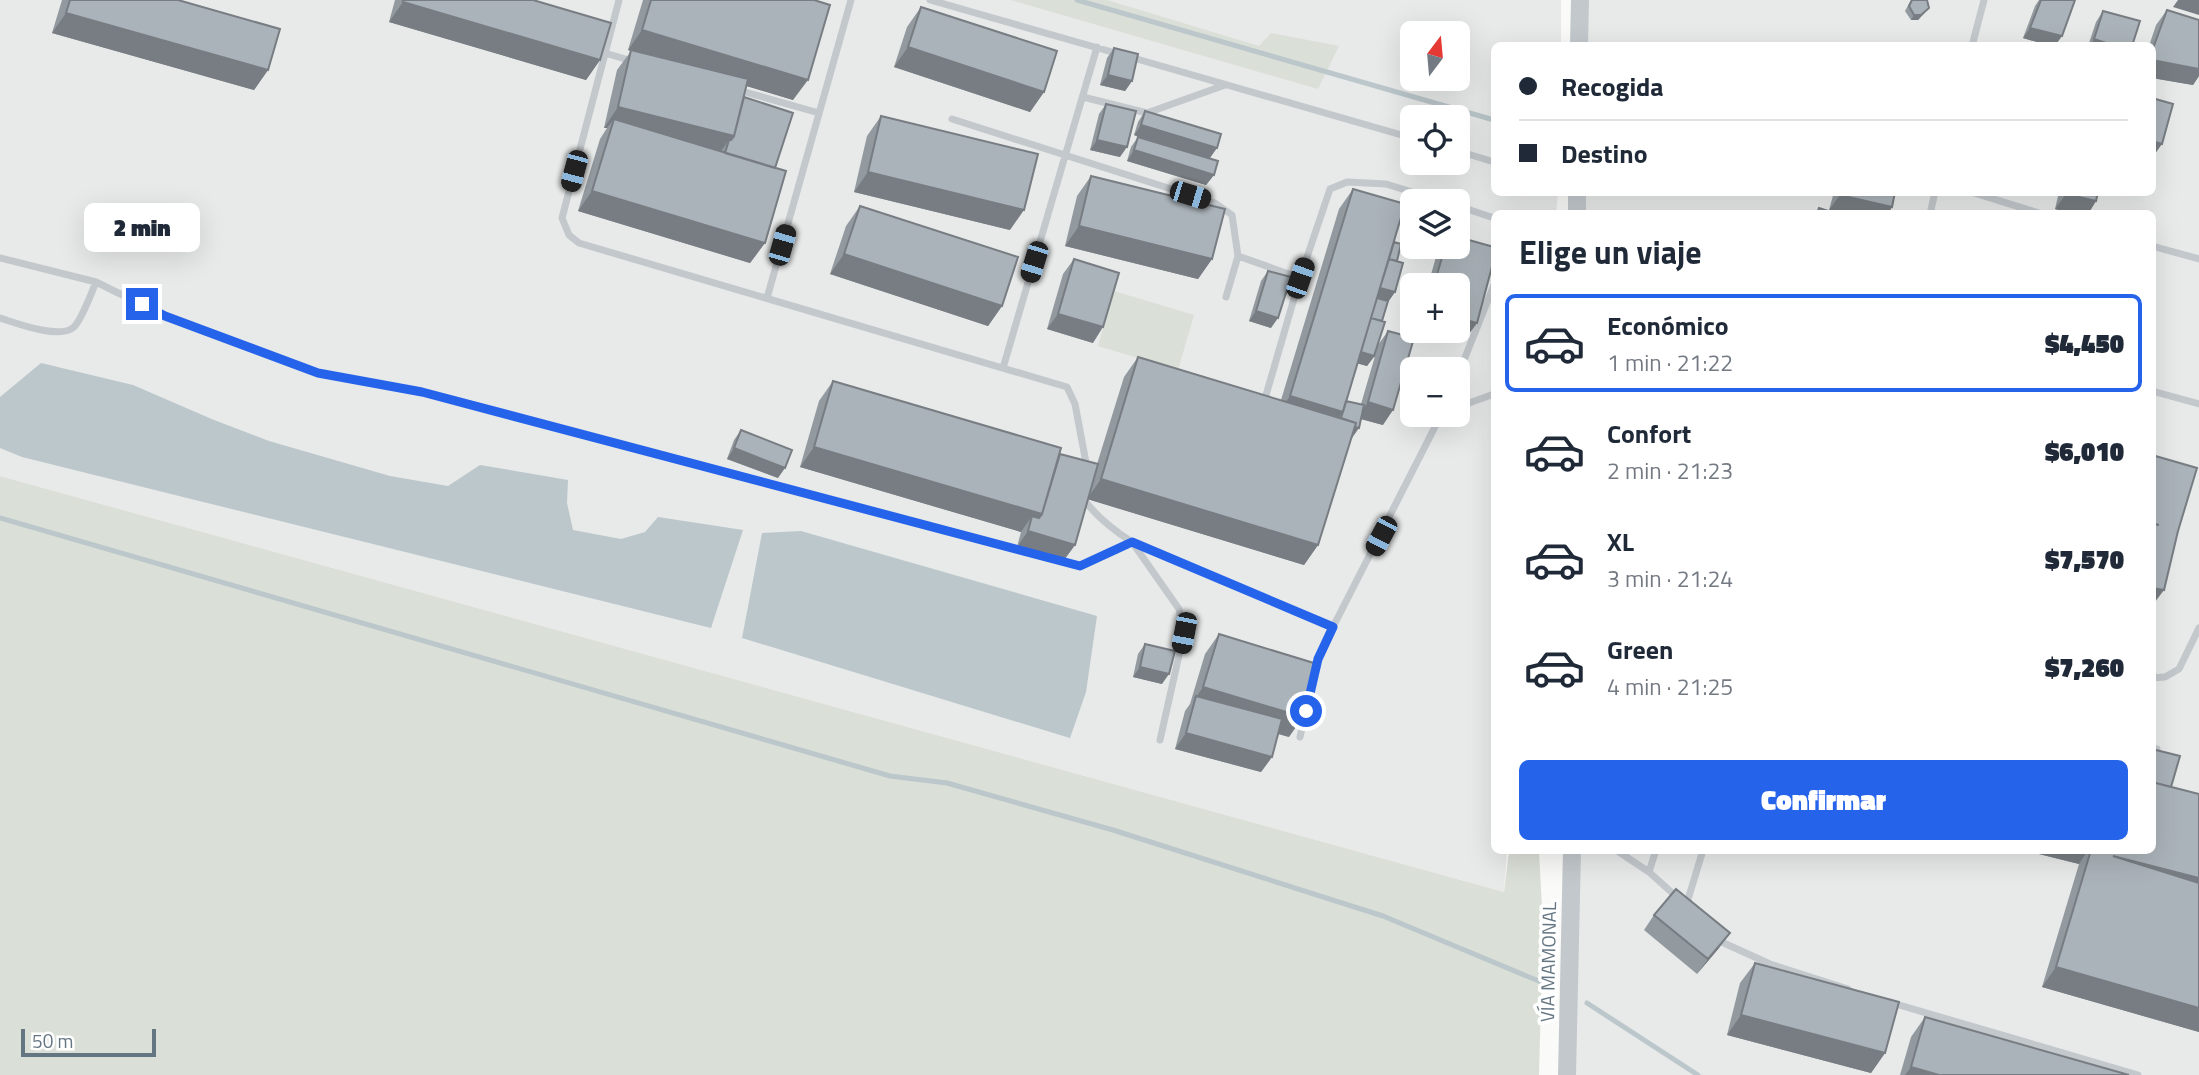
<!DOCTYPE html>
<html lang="es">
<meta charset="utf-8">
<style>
body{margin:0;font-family:"Titillium Web",sans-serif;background:#f2f2f3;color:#1f2937;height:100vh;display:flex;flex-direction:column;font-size:26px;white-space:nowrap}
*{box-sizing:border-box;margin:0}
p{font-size:23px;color:#747a83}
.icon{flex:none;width:38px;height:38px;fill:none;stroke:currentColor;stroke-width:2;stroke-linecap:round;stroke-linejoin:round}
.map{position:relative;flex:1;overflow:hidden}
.sheet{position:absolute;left:1491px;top:210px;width:665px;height:644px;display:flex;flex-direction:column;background:#fff;border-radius:10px;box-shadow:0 7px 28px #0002}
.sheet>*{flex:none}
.hud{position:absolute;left:1491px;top:42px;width:665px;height:154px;border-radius:10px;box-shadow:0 7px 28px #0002;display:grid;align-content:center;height:154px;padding:0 28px;background:#fff}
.needle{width:46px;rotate:16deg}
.controls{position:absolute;left:1400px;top:21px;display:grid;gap:14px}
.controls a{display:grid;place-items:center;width:70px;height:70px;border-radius:10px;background:#fff;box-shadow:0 7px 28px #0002;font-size:35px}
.scale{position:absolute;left:21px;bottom:18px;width:135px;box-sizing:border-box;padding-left:7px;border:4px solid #657683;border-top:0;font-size:19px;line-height:24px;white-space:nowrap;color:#657683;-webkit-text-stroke:5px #fff;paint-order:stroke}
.end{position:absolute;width:32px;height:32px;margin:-16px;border:9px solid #2563eb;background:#fff;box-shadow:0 0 0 4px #fff}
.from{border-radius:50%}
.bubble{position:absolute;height:49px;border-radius:10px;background:#fff;box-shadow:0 7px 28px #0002;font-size:23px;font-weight:800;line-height:49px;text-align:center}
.car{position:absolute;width:21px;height:42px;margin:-21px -10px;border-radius:9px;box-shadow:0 0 5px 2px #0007;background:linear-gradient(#222 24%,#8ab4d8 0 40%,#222 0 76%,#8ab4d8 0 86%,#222 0)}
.hud b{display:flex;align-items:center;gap:24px;height:66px;font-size:26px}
.hud b+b{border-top:2px solid #e0e1e3}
.hud i{width:18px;height:18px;background:#1f2937}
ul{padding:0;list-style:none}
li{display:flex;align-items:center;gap:21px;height:98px;margin:0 14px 10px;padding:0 14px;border:4px solid transparent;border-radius:10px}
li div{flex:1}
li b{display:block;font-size:26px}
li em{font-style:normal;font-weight:800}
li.selected{border-color:#2563eb}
li>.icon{width:63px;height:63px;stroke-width:1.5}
h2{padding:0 28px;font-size:32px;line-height:84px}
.cta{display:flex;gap:14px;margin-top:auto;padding:14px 28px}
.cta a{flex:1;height:80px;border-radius:10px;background:#2563eb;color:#fff;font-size:28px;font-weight:800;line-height:80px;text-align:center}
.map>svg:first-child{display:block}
.built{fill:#e8e9e9;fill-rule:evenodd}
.green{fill:#dadfd7}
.water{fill:#bbc7cb}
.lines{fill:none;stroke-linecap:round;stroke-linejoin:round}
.stream{stroke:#bbc7cb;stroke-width:5}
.service{stroke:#c3c8cc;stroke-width:7}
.tertiary{stroke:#c3c8cc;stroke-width:18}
.wall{fill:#929a9f;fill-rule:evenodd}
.shaded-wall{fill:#777d82}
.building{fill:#aab3b9;stroke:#777d82;stroke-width:2}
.route{stroke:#2563eb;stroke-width:9}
.labels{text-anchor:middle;stroke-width:7;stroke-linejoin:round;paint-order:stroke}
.street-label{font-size:19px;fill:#657683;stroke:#fff}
</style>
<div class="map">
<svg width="2199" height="1075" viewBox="0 0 2199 1075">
<rect width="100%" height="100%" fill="#fafaf8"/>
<path class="built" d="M0 0H1561V45L1494 46V192L1558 193 1556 213 1494 214V850L1507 851 1504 892 0 476ZM1412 33H1458V79H1412ZM1412 117H1458V163H1412ZM1412 201H1458V247H1412ZM1412 285H1458V331H1412ZM1412 369H1458V415H1412Z
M1588 0H2199V1075H1574L1575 851 2152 850V214H1577V193L2152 192V46L1585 45Z"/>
<path class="green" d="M1011 0H1107L1259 46 1271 33 1339 46 1318 89Z
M1114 291 1194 315 1178 370 1098 346Z
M0 476 1504 892 1509 851H1539L1543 926 1539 1075H0Z"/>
<path class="water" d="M41 363 133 385 214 420 269 441 390 476 448 486 480 465 568 480 567 503 573 530 621 539 645 532 658 517 743 530 711 628 22 457 0 448V397Z
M801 531 1097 616 1086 692 1070 738 742 638 762 533Z"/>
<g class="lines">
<path class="stream" d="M1077 0 1494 120
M0 518 890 776 947 783 1113 830 1383 916 1541 982
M1587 1003 1698 1075"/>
<path class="service" d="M619 0 562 218 569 235 579 243 1067 387 1075 404 1087 468
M930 0 1119 54
M1972 46 1984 0
M605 53 632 61
M1130 57 1412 138
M738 90 819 113
M1083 97 1147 113 1225 85
M952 119 1215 203 1232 215 1238 256 1300 278
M1458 151 1494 162
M1971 192 2042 214
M1458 206 1494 218
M1930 214 1935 192
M2152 246 2199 259
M0 258 96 282 165 316 318 373 422 392 1080 566 1132 542 1179 609 1184 633 1160 740
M1226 297 1238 256
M767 298 851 0
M0 318C16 323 60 340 74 327 82 319 91 294 96 282
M1003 368 1097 47
M1458 375 1494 285
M2152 391 2199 404
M1264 402 1300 278 1330 189 1347 182 1386 184 1441 201
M1458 407 1494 394
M1085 496 1084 500C1098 518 1113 530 1132 542L1333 627 1441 415
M2152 678 2165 677 2179 669 2199 628
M1300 737 1318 659 1333 627
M2152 748 2157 749
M1616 850 1649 872 1679 899
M1649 872 1656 850
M1686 906 1703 850
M1715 939 1770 964 1848 989
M1889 1002 2138 1075"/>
<path class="tertiary" d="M1579 46 1580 0
M1577 192V214
M1567 1075 1572 850"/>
</g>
<path class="wall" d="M62 0H178L268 70 254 90 52 33Z
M395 0H533L600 60 586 80 389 22Z
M643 0H814L793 100 746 86 744 97 775 168 765 243 750 263 578 211 600 139 607 128H604L617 70 631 51 628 50Z
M1911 0 1929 8 1918 20H1911L1905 11Z
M2039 0H2075L2055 46H2051L2023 38 2035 6Z
M921 7 1044 92 1030 112 894 67 907 27Z
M2167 10 2199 20V76L2193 85 2152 78V46H2149L2156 25Z
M2103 11 2132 46H2088L2096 22Z
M1114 48 1132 81 1125 91 1100 85 1107 58Z
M1106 104 1120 157 1090 150 1099 114Z
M1145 111 1210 158 1214 175 1206 185 1127 161 1131 147 1138 137 1134 135 1138 122Z
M881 116 1010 230 854 192 867 136Z
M1091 176 1212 259 1198 279 1065 246 1077 196Z
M1353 189 1394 242 1397 261 1395 292 1388 302 1382 321 1378 345 1388 331 1383 425 1361 419 1351 438 1318 545 1304 565 1088 499 1075 545 1064 560 1017 547 1021 532 800 467 819 401 833 381 1060 454 1097 464 1124 377 1138 357 1281 400 1339 209ZM1375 356 1361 404 1346 401 1357 363 1367 366Z
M1834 192H1895L1892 207 1888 214H1843L1829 210Z
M2059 192H2098L2096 201 2088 214H2073L2055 209Z
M860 206 1002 306 988 326 830 274 846 226Z
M1440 247H1458L1477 323 1466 338 1438 331H1458V285H1428L1438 250Z
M1074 259 1093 343 1047 329 1063 274Z
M1268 271 1271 328 1249 321 1261 281Z
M741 430 778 478 727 459 734 440Z
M1219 634 1289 737 1278 734 1272 757 1261 772 1175 749 1185 711 1190 704 1205 654Z
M1145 644 1162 684 1133 677 1138 654Z
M2171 787 2199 794V1032L2042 987 2079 864 2023 850H2152Z
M1654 915 1719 948 1697 974 1644 930Z
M1755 963 1885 1053 1871 1073 1727 1035 1740 983Z
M1925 1017 2129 1075H1900L1911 1037Z"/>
<path class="shaded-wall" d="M2178 0H2199V15L2173 7Z
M403 2 600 60 586 80 389 22Z
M1929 8 1918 20H1911L1914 15Z
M66 13 268 70 254 90 52 33Z
M2030 28 2062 36 2055 46H2051L2023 38Z
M642 30 808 80 793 100 628 50Z
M2094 39 2115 46H2090Z
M908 47 1044 92 1030 112 894 67Z
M2152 60 2199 69V76L2193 85 2152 78Z
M1108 75 1132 81 1125 91 1100 85Z
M618 107 734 136 727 146 729 140 718 155 614 119 607 128H604Z
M1141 125 1217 148 1210 158 1134 135Z
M1097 140 1127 147 1120 157 1090 150Z
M2152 141 2162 144 2152 158Z
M1134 150 1214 175 1206 185 1127 161Z
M868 172 1024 210 1010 230 854 192Z
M592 191 765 243 750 263 578 211Z
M2066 194 2096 201 2088 214H2073L2055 209Z
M1840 195 1892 207 1888 214H1843L1829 210Z
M1079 226 1212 259 1198 279 1065 246Z
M844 254 1002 306 988 326 830 274Z
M1376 287 1395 292 1388 302 1369 297Z
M1256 311 1278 318 1271 328 1249 321Z
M1058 314 1103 327 1093 343 1047 329Z
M1458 318 1477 323 1466 338 1438 331H1458Z
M1360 352 1374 356 1367 366 1352 362Z
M1290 396 1343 412 1329 432 1276 416Z
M1368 402 1393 410 1383 425 1357 418Z
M1340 423 1359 428 1352 438Z
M814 447 1042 514 1075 545 1064 560 1017 547 1028 531 1032 516 1021 532 800 467Z
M734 448 785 468 778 478 727 459Z
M1101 479 1318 545 1304 565 1087 499Z
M2152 588 2164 590 2152 606Z
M1140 667 1169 674 1162 684 1133 677Z
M1203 687 1303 717 1289 737 1192 708 1195 699Z
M1186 733 1272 757 1261 772 1175 749Z
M2023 850H2088L2079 864Z
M2113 856 2199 878V901Z
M1730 933 1719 948 1697 974 1708 959Z
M2056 967 2199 1008V1032L2042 987Z
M1741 1015 1885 1053 1871 1073 1727 1035Z
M1911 1067 1939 1075H1905Z"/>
<path class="building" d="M70 0H178L280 29 268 70 66 13Z
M403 0H533L611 23 600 60 403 2Z
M651 0H814L830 5 808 80 642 30Z
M1912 0H1927L1929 8 1921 15H1914L1909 6Z
M2041 0H2075L2062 36 2030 28Z
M921 7 1057 51 1044 92 908 47Z
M2167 10 2199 20V69L2152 60V51Z
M2103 11 2140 21 2132 46H2115L2094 39Z
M1114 48 1138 54 1132 81 1108 75Z
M631 50 748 79 734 136 618 107Z
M744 97 793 113 775 168 725 153 729 140H731L734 136Z
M2152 98 2173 104 2162 144 2152 141Z
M1106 104 1136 111 1127 147 1097 140Z
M1145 111 1221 134 1217 148 1141 125Z
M881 116 1038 154 1024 210 868 172Z
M614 119 786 171 765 243 592 191Z
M1138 137 1218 161 1214 175 1134 150Z
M1091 176 1225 209 1212 259 1079 226Z
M1353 189 1405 204 1343 412 1290 396Z
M1840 192H1895L1892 207 1840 195Z
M2066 192H2098L2096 201 2066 194Z
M860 206 1018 257 1002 306 844 254Z
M1819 208 1837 214H1817Z
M1458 237 1494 247V259L1477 323 1458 318V285H1434L1445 247H1458Z
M1394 242 1401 244 1397 261 1389 259Z
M1074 259 1119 273 1103 327 1058 314Z
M1389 259 1403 263 1395 292 1380 288Z
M1268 271 1291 277 1278 318 1256 311Z
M1377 298 1388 301 1382 321 1371 318Z
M1371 318 1385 322 1374 356 1361 352Z
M1388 331 1414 338 1393 410 1368 402Z
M1138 357 1356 423 1318 545 1101 479Z
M833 381 1061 448 1042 514 814 447Z
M1346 401 1364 405 1359 428 1355 427 1356 423 1341 418Z
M741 430 792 450 785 468 734 448Z
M1060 454 1098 464 1075 545 1028 531 1032 516 1039 518 1042 514Z
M2152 455 2197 468 2178 531 2164 590 2152 588V524L2159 525 2152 523Z
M1219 634 1317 664 1303 717 1203 687Z
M1145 644 1175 651 1169 674 1140 667Z
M1196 696 1282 719 1272 757 1186 733Z
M2152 749 2180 756 2171 787 2152 782Z
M2152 782 2199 794V878L2113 856 2199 883V1008L2056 967 2091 850H2152Z
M1676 889 1730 933 1708 959 1654 915Z
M1755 963 1899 1002 1885 1053 1741 1015Z
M1925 1017 2129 1075H1939L1911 1067Z"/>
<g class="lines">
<path class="route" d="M142 304 165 316 318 373 422 392 1080 566 1132 542 1333 627 1318 659 1306 711"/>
</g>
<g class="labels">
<g class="street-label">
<text transform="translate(1548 962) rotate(-89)" y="7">VÍA MAMONAL</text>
</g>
</g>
</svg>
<div class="controls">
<a><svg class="needle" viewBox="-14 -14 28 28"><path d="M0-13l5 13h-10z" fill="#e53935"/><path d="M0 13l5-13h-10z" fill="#747a83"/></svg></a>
<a><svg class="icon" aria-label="locate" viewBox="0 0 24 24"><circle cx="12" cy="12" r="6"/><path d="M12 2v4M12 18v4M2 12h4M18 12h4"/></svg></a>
<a><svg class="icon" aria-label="layers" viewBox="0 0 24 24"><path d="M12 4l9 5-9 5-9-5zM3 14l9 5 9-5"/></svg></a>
<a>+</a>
<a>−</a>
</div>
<div class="scale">50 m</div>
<i class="end from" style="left:1306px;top:711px"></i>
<i class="end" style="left:142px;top:304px"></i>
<div class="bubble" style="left:84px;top:203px;width:116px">2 min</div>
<i class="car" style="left:574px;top:171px;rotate:195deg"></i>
<i class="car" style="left:1190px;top:195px;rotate:107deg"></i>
<i class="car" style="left:782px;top:245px;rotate:16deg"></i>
<i class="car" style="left:1034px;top:262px;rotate:197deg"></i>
<i class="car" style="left:1300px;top:278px;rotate:19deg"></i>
<i class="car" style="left:1381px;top:536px;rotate:208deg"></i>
<i class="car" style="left:1184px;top:633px;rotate:191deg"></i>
<div class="hud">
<b><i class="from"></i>Recogida</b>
<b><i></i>Destino</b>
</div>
<section class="sheet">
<h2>Elige un viaje</h2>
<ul>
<li class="selected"><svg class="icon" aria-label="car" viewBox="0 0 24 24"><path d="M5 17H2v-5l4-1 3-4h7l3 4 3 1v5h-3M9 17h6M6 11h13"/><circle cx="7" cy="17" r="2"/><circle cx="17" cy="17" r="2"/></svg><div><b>Económico</b><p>1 min · 21:22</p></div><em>$4,450</em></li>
<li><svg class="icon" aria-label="car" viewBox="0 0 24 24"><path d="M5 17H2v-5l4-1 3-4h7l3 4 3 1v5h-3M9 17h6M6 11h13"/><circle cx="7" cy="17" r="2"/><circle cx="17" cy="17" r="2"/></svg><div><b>Confort</b><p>2 min · 21:23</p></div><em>$6,010</em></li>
<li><svg class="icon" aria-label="car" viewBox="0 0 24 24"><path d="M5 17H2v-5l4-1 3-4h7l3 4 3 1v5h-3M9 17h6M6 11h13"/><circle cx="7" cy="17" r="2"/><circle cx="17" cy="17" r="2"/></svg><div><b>XL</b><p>3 min · 21:24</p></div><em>$7,570</em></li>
<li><svg class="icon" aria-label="car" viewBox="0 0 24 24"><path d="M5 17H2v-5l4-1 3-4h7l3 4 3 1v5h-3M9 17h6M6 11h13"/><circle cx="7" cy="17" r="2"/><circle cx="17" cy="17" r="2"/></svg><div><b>Green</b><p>4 min · 21:25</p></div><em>$7,260</em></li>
</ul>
<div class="cta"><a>Confirmar</a></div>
</section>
</div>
